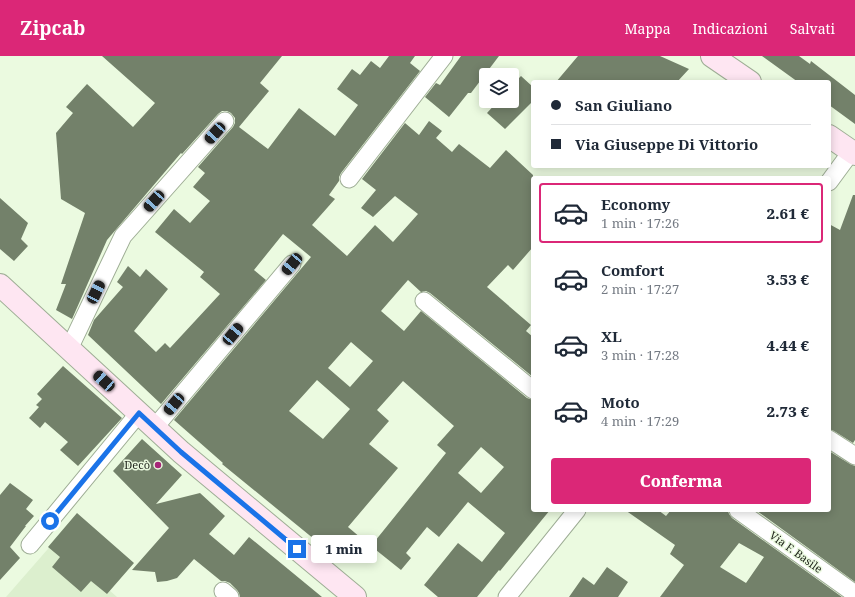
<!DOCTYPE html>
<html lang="it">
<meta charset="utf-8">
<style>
body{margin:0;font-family:"Noto Serif",serif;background:#f6f6f7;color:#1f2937;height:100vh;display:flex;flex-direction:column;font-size:15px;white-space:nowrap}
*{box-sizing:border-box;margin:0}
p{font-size:13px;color:#747a83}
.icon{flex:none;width:22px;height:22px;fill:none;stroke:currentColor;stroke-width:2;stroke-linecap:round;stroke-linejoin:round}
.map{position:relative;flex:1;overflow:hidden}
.drawer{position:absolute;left:531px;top:120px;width:300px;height:336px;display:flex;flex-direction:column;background:#fff;border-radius:4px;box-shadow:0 2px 10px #0003}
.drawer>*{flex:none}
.hud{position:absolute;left:531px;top:24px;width:300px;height:88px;border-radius:4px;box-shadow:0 2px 10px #0003;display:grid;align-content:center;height:88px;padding:0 20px;background:#fff}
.tools{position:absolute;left:479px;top:12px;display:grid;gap:8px}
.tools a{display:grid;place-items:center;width:40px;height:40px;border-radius:4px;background:#fff;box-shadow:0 2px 10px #0003;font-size:20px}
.end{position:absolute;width:18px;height:18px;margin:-9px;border:5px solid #1a73e8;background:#fff;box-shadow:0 0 0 2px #fff}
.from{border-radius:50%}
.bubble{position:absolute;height:28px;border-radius:4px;background:#fff;box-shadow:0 2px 10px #0003;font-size:13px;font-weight:800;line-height:28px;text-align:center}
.car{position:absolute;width:12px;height:24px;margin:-12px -6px;border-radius:5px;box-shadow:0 0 3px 1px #0007;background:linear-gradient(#222 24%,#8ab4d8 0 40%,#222 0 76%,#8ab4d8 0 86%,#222 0)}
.hud b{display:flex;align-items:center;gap:14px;height:38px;font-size:15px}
.hud b+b{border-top:1px solid #e0e1e3}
.hud i{width:10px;height:10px;background:#1f2937}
ul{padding:7px 0 0;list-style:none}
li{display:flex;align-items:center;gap:12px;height:60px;margin:0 8px 6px;padding:0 12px;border:2px solid transparent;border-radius:4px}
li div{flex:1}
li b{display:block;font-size:15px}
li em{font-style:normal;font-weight:800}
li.on{border-color:#db2777}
li>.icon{width:36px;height:36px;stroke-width:1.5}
.cta{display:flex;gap:8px;margin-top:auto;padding:8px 20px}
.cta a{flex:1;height:46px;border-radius:4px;background:#db2777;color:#fff;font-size:16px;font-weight:800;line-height:46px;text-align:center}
header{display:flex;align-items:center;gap:24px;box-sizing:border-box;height:56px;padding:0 20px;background:#db2777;color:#fff}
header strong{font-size:19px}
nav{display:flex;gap:22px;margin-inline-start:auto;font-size:14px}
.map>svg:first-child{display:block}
.built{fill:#dcefce}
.building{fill:#73816a;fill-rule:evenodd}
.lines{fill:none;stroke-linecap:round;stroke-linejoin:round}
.street-casing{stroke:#9ead95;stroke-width:19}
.secondary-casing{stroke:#9ead95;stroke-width:24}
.street{stroke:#fff;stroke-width:17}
.secondary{stroke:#fee6f2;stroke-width:22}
.route{stroke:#1a73e8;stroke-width:5}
.poi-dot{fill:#a62778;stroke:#ebfae0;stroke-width:1.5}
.labels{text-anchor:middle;stroke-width:3;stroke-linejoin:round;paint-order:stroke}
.poi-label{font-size:11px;fill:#1c2118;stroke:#ebfae0;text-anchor:end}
.street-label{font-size:11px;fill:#1c2118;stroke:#ebfae0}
</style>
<header>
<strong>Zipcab</strong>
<nav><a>Mappa</a><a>Indicazioni</a><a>Salvati</a></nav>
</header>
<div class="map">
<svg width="855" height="541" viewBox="0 0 855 541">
<rect width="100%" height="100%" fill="#ebfae0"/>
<path class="built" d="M54 486 117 541H6Z"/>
<path class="building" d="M102 0H282L260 27 269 35 239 71 268 93 299 52 335 80 358 49 337 33 352 13 360 19 371 5 380 12 389 0H415L410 7 420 15 341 117 339 121V125L329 139 335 143 312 169 347 200 375 169 393 186 418 158 395 140 373 161 361 152 376 134 362 123 405 67 419 79 429 65 442 75 436 82 452 96 459 88 490 112 506 94 533 119V191L513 214 508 209 487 231 531 269 526 275 533 281V321L430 237 426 235 421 236 408 224 381 255 404 275 421 255 527 342 533 344V454H550L500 515 499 514 477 541H438L424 529 458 487 482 506 505 477 468 446 439 481 427 471 406 497 411 502 401 514 371 490 446 397 437 389 454 370 403 325 377 354 389 365 369 388 398 412 348 471 361 482 341 505 222 408 223 407 174 364 311 201 283 178 254 214 266 224 161 348 88 279 94 264 123 231 117 226 128 210 140 221 146 213 168 233 134 275 156 296 165 287 170 292 220 238 200 221 204 216 155 176 174 153 190 167 210 145 193 131 205 117 198 111 233 71 235 67V62L231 57 227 55H222L218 58 182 98 181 97 107 184 72 263 56 254 66 228H61L85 157 61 143 56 77 73 57 66 51 87 28 133 71 155 47ZM351 286 373 305 350 331 328 312ZM317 324 350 353 323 383 289 355ZM481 391 504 411 481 437 458 417Z
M461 0H499L471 37H468L449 61 425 41 436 27 440 29Z
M578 0H660L689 13 677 26H556Z
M762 0H799L810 8 811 5 855 39V68L829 49V26H798Z
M521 20 533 31V45L505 73 487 57 498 45H512V29Z
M853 139H855V384L853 387 834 375 829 373V168L840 174Z
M0 142 28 167 21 183 28 190 14 205 0 193Z
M63 310 122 362 78 410 60 394 68 386 45 366 40 372 29 362 39 351 36 349 42 343 37 338Z
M142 383 182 419 156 448 200 437 225 460 209 478 234 499 249 481 322 541H240L239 537 237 534 230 527 225 525H221L194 503 177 522 167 525 157 526 155 516 132 514 169 472 113 415Z
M829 395 850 408 855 410V526L757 455 758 454H829Z
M10 427 33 444 26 453 34 460 25 470H26L10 491 20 502 0 524V439Z
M625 454H658L666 460 671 454H726L728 455 729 458 732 462 842 541H660L684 509 670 498 675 489ZM739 487 764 501 746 527 720 511Z
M77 457 134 507 107 538 91 525 81 536 52 511 60 501 48 491Z
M607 511 628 526 618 541H569L583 521 594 529Z"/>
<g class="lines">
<defs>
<path id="street" d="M349 123 444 0
M829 126 851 96
M424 245 533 334
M69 293 123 180 225 65
M155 371 292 208
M829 383 855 400
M738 454 855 538
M30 489 139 357
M223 535 230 541
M507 541 577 454"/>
<path id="secondary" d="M712 0 750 26
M829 80 855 98
M0 229 181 396 355 541"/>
</defs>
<use href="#street" class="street-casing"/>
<use href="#secondary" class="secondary-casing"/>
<use href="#street" class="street"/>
<use href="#secondary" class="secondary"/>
</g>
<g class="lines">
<path class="route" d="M50 465 139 357 181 396 297 493"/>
</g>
<circle class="poi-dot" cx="158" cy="409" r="4"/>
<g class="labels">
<g class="poi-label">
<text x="150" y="413">Decò</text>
</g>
<g class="street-label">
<text transform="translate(796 496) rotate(36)" y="4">Via F. Basile</text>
</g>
</g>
</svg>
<div class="tools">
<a><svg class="icon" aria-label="layers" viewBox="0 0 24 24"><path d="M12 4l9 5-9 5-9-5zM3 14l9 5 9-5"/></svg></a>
</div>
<i class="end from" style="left:50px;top:465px"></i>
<i class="end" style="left:297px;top:493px"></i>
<div class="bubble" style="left:311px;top:479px;width:66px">1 min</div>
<i class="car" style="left:215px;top:77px;rotate:222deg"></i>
<i class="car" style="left:154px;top:145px;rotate:222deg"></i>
<i class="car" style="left:292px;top:208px;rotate:220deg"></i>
<i class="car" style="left:96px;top:236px;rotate:26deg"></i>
<i class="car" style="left:233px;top:278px;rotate:40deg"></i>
<i class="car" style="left:104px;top:325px;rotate:312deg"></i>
<i class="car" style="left:174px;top:348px;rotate:220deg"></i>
<div class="hud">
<b><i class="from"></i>San Giuliano</b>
<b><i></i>Via Giuseppe Di Vittorio</b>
</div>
<section class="drawer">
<ul>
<li class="on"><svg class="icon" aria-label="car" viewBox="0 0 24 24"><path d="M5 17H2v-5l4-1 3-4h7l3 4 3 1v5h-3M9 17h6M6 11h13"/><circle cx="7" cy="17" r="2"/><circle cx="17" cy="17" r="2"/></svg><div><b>Economy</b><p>1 min · 17:26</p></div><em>2.61 €</em></li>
<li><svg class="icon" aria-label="car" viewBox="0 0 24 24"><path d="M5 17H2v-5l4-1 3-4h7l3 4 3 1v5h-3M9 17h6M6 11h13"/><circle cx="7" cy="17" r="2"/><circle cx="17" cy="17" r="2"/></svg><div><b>Comfort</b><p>2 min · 17:27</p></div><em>3.53 €</em></li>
<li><svg class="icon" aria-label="car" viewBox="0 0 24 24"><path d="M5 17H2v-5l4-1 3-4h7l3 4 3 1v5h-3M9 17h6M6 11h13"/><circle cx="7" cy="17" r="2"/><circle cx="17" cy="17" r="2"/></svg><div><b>XL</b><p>3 min · 17:28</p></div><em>4.44 €</em></li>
<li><svg class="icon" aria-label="car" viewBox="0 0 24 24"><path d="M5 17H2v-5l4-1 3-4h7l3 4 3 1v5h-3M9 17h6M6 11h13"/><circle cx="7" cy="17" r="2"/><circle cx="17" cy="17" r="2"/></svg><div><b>Moto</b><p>4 min · 17:29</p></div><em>2.73 €</em></li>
</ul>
<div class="cta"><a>Conferma</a></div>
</section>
</div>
